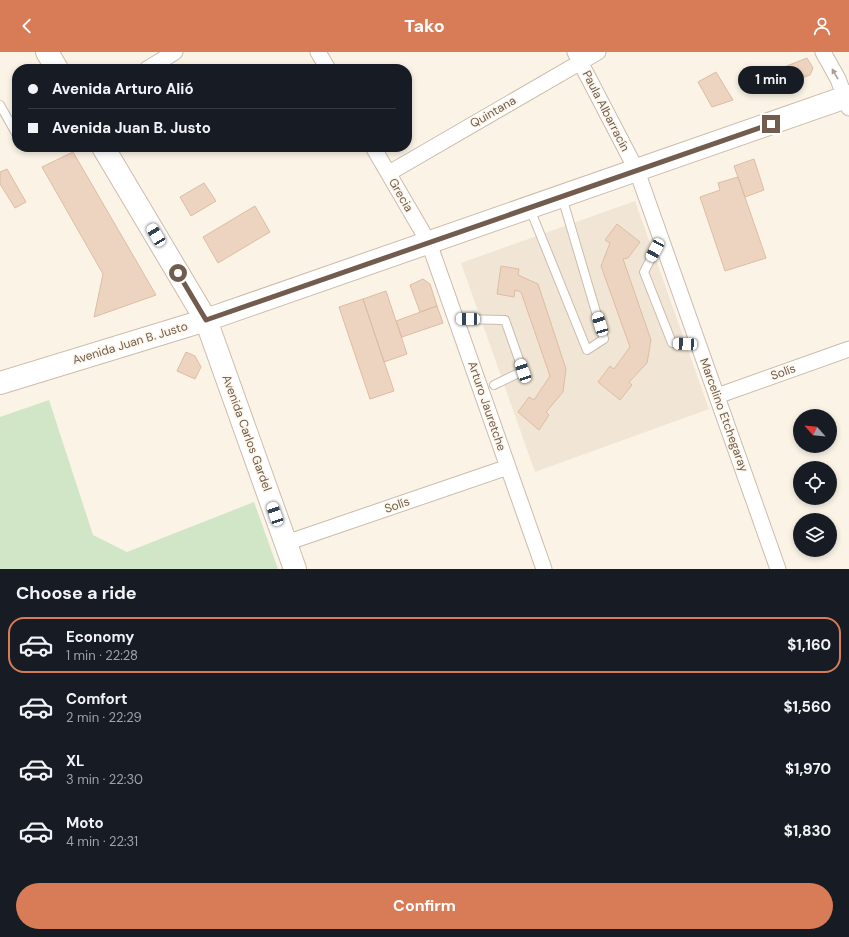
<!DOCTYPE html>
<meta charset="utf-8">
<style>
body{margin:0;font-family:"DM Sans",sans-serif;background:#20242c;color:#f1f3f6;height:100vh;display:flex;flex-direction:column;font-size:15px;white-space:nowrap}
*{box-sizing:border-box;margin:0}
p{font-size:13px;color:#9ea1a6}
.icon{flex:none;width:22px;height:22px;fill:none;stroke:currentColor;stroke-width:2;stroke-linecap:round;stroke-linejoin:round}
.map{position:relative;height:517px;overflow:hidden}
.details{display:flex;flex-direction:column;background:#171b24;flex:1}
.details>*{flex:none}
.hud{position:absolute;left:12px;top:12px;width:400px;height:88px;border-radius:16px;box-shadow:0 2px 6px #0003;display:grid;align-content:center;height:88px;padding:0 16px;background:#171b24}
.needle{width:26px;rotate:297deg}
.tools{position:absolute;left:793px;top:357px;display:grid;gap:8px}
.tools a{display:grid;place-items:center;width:44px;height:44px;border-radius:50%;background:#171b24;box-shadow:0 2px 6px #0003;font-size:20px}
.end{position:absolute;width:18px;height:18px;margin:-9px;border:5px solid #715c4d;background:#fff;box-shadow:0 0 0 2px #fff}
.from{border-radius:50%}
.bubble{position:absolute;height:28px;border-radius:14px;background:#171b24;box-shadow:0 2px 6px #0003;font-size:13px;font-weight:700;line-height:28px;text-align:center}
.car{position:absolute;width:12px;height:24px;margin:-12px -6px;border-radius:5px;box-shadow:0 0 3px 1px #0007;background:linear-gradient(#fff 24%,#345 0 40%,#fff 0 76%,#345 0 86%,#fff 0)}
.hud b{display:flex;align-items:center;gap:14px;height:38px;font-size:15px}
.hud b+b{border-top:1px solid #363941}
.hud i{width:10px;height:10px;background:#f1f3f6}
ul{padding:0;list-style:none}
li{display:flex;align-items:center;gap:12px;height:56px;margin:0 8px 6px;padding:0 8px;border:2px solid transparent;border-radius:16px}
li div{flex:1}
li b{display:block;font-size:15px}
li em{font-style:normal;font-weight:700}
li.current{border-color:#d87b57}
li>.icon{width:36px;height:36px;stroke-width:1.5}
h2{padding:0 16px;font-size:18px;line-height:48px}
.primary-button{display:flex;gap:8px;margin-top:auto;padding:8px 16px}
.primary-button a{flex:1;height:46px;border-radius:24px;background:#d87b57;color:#fff;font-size:16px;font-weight:700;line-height:46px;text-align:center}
header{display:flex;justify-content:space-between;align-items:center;height:52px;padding:0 16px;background:#d87b57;color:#fff;font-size:18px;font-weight:700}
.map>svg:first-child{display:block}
.residential{fill:#f1e6d5}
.green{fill:#d1e6c6}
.building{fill:#edd4c0;stroke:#debca2}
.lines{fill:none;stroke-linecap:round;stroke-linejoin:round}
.lane-casing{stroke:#cbbcad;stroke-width:10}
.street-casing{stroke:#cbbcad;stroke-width:17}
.secondary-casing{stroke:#cdbcab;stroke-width:24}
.lane{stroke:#fff;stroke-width:8}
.street{stroke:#fff;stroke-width:15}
.secondary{stroke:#fff;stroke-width:22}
.oneway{fill:#aa9d94}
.route{stroke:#715c4d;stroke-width:5}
.labels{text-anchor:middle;stroke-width:3;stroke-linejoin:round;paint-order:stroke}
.street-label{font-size:12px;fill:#715c4d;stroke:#fdf7ec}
</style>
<header><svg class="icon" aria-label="back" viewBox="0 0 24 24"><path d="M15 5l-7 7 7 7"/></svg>Tako<svg class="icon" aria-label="person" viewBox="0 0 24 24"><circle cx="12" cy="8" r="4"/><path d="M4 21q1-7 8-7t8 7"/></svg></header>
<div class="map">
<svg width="849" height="517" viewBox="0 0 849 517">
<rect width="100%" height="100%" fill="#faf3e6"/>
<path class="residential" d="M635 149 709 357 535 420 461 211Z"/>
<path class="green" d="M49 348 93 483 127 500 254 450 278 517H0V365Z"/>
<path class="building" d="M807 6 813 16 810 23 788 31 779 17Z
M716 20 733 48 712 55 698 30Z
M73 100 156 243 94 265 103 222 42 115Z
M754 107 764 138 745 145 734 114Z
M7 117 26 150 15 156 0 132V120Z
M738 125 766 206 725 219 700 145 720 138 718 131Z
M204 131 216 149 191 164 180 145Z
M255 154 270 180 218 211 203 185Z
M617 172 640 190 628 206 623 207 651 288 647 311 629 330 632 333 620 348 598 330 610 314 614 317 630 295 601 214 610 191 605 188Z
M501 214 519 217 518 223 538 232 566 317 563 340 546 360 549 363 539 378 518 360 529 345 534 348 550 324 521 240 515 238 514 245 497 242Z
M423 227 430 232 437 254 420 260 410 233Z
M386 239 407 302 384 310 363 247Z
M363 247 394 339 370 347 339 255Z
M437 254 443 271 402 285 396 269Z
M186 300 195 304 201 315 195 327 177 319Z"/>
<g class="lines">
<defs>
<path id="lane" d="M0 53 17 83
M530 157 587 298 604 287 562 145
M661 187 644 220 672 291 699 293
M456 267 505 268 523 319 494 333"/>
<path id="street" d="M318 0 328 17
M575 0 637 119 778 517
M823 0 838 27 849 56
M147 17 175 0
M373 95 429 191 544 517
M389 121 598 0
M717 344 849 297
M286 491 508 415"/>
<path id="secondary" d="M47 0 57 17
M103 95 206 268 295 517
M0 331 206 268 849 44"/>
</defs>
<use href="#lane" class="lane-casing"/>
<use href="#street" class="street-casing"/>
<use href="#secondary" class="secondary-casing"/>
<use href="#lane" class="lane"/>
<use href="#street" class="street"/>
<use href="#secondary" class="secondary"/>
</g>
<defs><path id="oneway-solid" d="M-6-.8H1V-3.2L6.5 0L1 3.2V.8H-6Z"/></defs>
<use class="oneway" href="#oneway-solid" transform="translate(835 22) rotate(-120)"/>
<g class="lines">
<path class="route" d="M178 221 206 268 771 72"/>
</g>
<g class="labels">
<g class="street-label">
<text transform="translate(606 59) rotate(63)" y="4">Paula Albarracín</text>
<text transform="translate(493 60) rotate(-30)" y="4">Quintana</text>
<text transform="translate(401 143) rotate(60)" y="4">Grecia</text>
<text transform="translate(130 291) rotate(-17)" y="4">Avenida Juan B. Justo</text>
<text transform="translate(783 320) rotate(-20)" y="4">Solís</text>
<text transform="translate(487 354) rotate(71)" y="4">Arturo Jauretche</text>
<text transform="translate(724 363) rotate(70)" y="4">Marcelino Etchegaray</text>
<text transform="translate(247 381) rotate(70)" y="4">Avenida Carlos Gardel</text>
<text transform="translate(397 453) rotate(-19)" y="4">Solís</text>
</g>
</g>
</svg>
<div class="tools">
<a><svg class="needle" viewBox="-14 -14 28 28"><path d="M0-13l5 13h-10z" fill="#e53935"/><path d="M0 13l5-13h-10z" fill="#9ea1a6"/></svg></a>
<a><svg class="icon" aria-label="locate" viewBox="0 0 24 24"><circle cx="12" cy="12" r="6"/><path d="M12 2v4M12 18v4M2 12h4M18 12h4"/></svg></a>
<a><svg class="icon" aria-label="layers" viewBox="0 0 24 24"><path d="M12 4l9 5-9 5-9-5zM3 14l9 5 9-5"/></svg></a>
</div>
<i class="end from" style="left:178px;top:221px"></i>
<i class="end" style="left:771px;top:72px"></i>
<div class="bubble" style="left:738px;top:14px;width:66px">1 min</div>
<i class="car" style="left:156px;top:183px;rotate:329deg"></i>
<i class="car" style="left:655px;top:198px;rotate:208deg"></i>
<i class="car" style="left:468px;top:267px;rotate:271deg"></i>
<i class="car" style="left:600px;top:272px;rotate:343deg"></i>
<i class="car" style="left:685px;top:292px;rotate:273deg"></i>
<i class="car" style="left:523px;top:319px;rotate:341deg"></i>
<i class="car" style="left:275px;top:462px;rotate:341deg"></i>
<div class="hud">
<b><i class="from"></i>Avenida Arturo Alió</b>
<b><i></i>Avenida Juan B. Justo</b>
</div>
</div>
<section class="details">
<h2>Choose a ride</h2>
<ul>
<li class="current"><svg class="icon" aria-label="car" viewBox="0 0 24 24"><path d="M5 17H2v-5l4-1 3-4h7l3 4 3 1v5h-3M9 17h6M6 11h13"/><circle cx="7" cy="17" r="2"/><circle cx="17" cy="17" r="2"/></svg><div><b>Economy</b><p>1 min · 22:28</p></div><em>$1,160</em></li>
<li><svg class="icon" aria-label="car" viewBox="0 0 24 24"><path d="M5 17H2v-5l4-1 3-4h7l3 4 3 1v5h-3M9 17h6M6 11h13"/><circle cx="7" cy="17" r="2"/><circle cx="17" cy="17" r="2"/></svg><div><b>Comfort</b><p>2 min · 22:29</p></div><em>$1,560</em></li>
<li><svg class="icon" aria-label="car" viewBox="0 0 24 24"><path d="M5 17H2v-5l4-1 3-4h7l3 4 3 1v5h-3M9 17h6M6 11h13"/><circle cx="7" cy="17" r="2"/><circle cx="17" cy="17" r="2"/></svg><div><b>XL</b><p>3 min · 22:30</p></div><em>$1,970</em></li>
<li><svg class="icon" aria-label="car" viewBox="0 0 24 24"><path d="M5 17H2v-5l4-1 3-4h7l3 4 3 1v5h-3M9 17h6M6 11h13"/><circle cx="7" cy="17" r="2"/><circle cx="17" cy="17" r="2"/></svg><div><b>Moto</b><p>4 min · 22:31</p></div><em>$1,830</em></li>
</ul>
<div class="primary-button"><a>Confirm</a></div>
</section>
